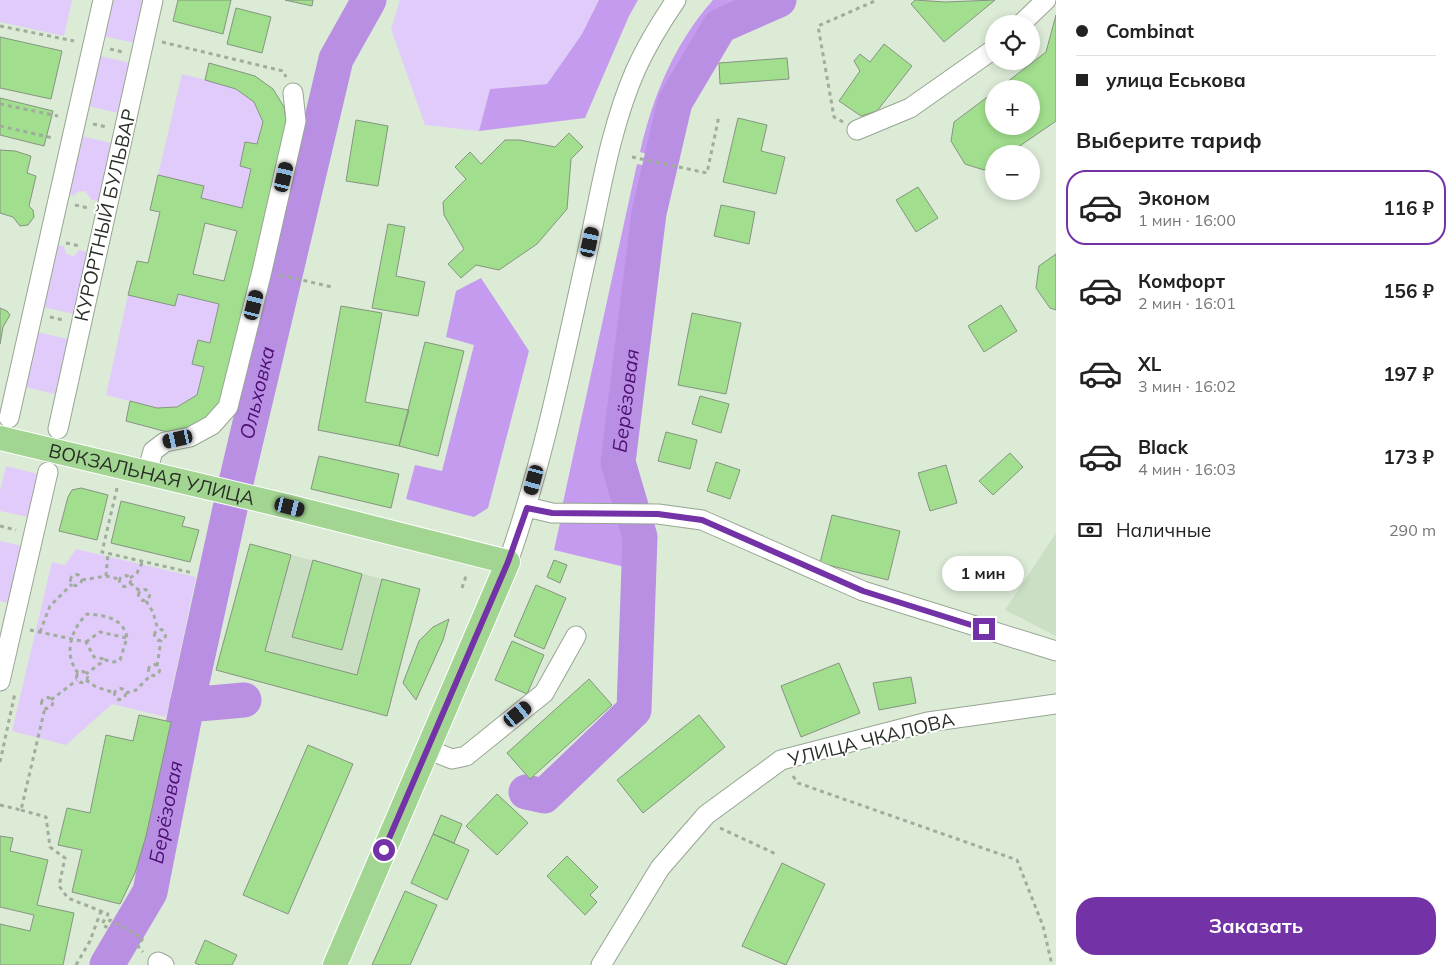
<!DOCTYPE html>
<html lang="ru">
<meta charset="utf-8">
<style>
body{margin:0;font-family:Mulish,sans-serif;background:#f2f2f2;color:#222;height:100vh;display:flex;flex-direction:column;font-size:19px;white-space:nowrap}
*{box-sizing:border-box;margin:0}
p{font-size:16px;color:#767676}
.icon{flex:none;width:28px;height:28px;fill:none;stroke:currentColor;stroke-width:2;stroke-linecap:round;stroke-linejoin:round}
.map{position:relative;flex:1;overflow:hidden}
.panel{display:flex;flex-direction:column;background:#fff;width:400px}
.panel>*{flex:none}
.banner{display:grid;align-content:center;height:110px;padding:0 20px;background:#fff}
.controls{position:absolute;left:985px;top:15px;display:grid;gap:10px}
.controls a{display:grid;place-items:center;width:55px;height:55px;border-radius:50%;background:#fff;box-shadow:0 2px 8px #0003;font-size:25px}
.end{position:absolute;width:22px;height:22px;margin:-11px;border:6px solid #7432a7;background:#fff;box-shadow:0 0 0 2px #fff}
.from{border-radius:50%}
.bubble{position:absolute;height:35px;border-radius:18px;background:#fff;box-shadow:0 2px 8px #0003;font-size:16px;font-weight:700;line-height:35px;text-align:center}
.car{position:absolute;width:15px;height:30px;margin:-15px -8px;border-radius:6px;box-shadow:0 0 4px 1px #0007;background:linear-gradient(#222 24%,#8ab4d8 0 40%,#222 0 76%,#8ab4d8 0 86%,#222 0)}
.banner b{display:flex;align-items:center;gap:18px;height:48px;font-size:19px}
.banner b+b{border-top:1px solid #e0e0e0}
.banner i{width:12px;height:12px;background:#222}
ul{padding:0;list-style:none}
li{display:flex;align-items:center;gap:15px;height:75px;margin:0 10px 8px;padding:0 10px;border:2px solid transparent;border-radius:20px}
li div{flex:1}
li b{display:block;font-size:19px}
li em{font-style:normal;font-weight:700}
li.on{border-color:#7432a7}
li>.icon{width:45px;height:45px;stroke-width:1.5}
h2{padding:0 20px;font-size:22px;line-height:60px}
.pay{display:flex;align-items:center;gap:12px;height:55px;padding:0 20px;font-size:19px}
.pay p{margin-inline-start:auto}
.cta{display:flex;gap:10px;margin-top:auto;padding:10px 20px}
.cta a{flex:1;height:58px;border-radius:20px;background:#7432a7;color:#fff;font-size:20px;font-weight:700;line-height:58px;text-align:center}
main{display:flex;flex:1;min-height:0}
.map>svg:first-child{display:block}
.built{fill:#cbdfc5}
.green{fill:#e1cbfb}
.forest{fill:#c59bef}
.lines{fill:none;stroke-linecap:round;stroke-linejoin:round}
.river{stroke:#b98fe3;stroke-width:35}
.building{fill:#a1df8e;stroke:#869481;fill-rule:evenodd}
.minor-casing{stroke:#97a692;stroke-width:21}
.major-casing{stroke:#fff;stroke-width:26}
.path{stroke:#a0ac9c;stroke-width:3;stroke-dasharray:4 4;stroke-linecap:butt}
.minor{stroke:#fff;stroke-width:19}
.major{stroke:#a3d592;stroke-width:24}
.route{stroke:#7432a7;stroke-width:6}
.labels{text-anchor:middle;stroke-width:4;stroke-linejoin:round;paint-order:stroke}
.street-label{font-size:19px;fill:#282e26;stroke:#fff}
.water-label{font-size:20px;font-style:italic;fill:#4b0e72;stroke:#fff}
</style>
<main>
<div class="map">
<svg width="1056" height="965" viewBox="0 0 1056 965">
<rect width="100%" height="100%" fill="#dbebd6"/>
<path class="built" d="M1056 533V636L1005 610Z
M250 544 420 589 387 716 216 670Z"/>
<path class="green" d="M0 0H72L64 36 0 22Z
M111 0H145L135 43 103 36Z
M400 0H599L582 34 547 84 490 89 479 131 425 125 391 29Z
M100 56 130 63 118 113 88 106Z
M182 74C209 82 257 86 262 121 263 128 259 138 257 144L245 142 240 166 251 169 242 208 201 198 204 186 158 175Z
M81 136 112 143 99 201 92 200 85 191 77 192 74 196 68 194Z
M57 245 64 246 66 254 74 256 79 250 88 252 74 314 43 307Z
M178 294 219 304 210 343 198 340 192 364 204 367 197 395 177 407 157 408 106 395 128 295 175 306Z
M37 332 68 339 55 394 25 387Z
M6 466 38 474 28 517 0 511V491Z
M0 541 22 546 8 603 0 601Z
M76 549 196 577 166 717 112 704 66 745 12 731 52 562 65 565Z"/>
<path class="forest" d="M599 0H638L629 16 585 118 479 131 490 89 547 84 582 34Z
M713 0H765L716 22 668 102 655 156 640 152C653 96 674 44 713 0Z
M637 164 652 167 641 213 611 460 624 508 562 507Z
M481 278 529 351 488 508 474 517 406 499 415 465 442 471 474 345 446 337 456 291Z
M560 523H626L630 536 629 568 554 550Z"/>
<g class="lines">
<g class="river">
<path id="s1" d="M187 705 233 495 336 59 369 0"/>
<path id="s2" d="M526 792 544 796 634 710 640 537 618 462 649 213 675 102 720 26 779 0"/>
<path id="s3" d="M107 965 150 892 187 705 244 700"/>
</g>
</g>
<path class="building" d="M178 0H231L223 34 173 21Z
M285 0H313L312 6Z
M915 0 945 2 995 0 944 42 911 4Z
M236 8 271 17 262 53 227 44Z
M1056 15V121L1008 154H994V164L984 170 965 164 951 141 954 122 994 92V126H1031V89H998L1046 52Z
M0 37 62 51 51 99 0 88Z
M884 44 912 66 877 111 861 116 839 101 860 71 854 61 860 54 870 62Z
M787 58 789 79 720 84 719 63Z
M209 63 255 76 273 89 284 107 287 128 221 401 210 418 192 429 171 433 126 421 130 401 157 408 177 407 197 395 204 367 192 364 198 340 210 343 219 304 178 294 175 306 128 295 137 261 148 263 160 212 150 210 158 175 204 186 201 198 242 208 251 169 240 166 245 142 257 144 263 122 254 102 236 89 205 80ZM205 223 237 231 224 281 193 274Z
M0 98 53 111 44 146 0 135Z
M738 118 767 125 761 151 785 157 776 194 723 182Z
M356 120 388 126 378 186 346 181Z
M569 133 583 147 571 159 567 209 537 244 499 270 476 265 461 278 448 264 464 249 444 215 443 202 466 179 455 167 470 152 481 164 505 140H520L555 147Z
M0 150 15 151 31 156 27 173 36 176 29 206 33 210 34 217 28 225 20 226 13 217 0 213Z
M918 187 938 218 916 232 896 200Z
M721 205 755 212 749 244 714 236Z
M388 224 405 227 396 276 425 282 418 316 372 308Z
M1056 254V310L1050 308 1036 288 1039 266Z
M1001 305 1017 331 984 352 968 326Z
M341 306 382 313 365 402 409 410 399 446 318 430Z
M0 308 7 311 10 315 3 327 0 344Z
M692 313 741 323 726 394 678 385Z
M425 342 464 351 438 456 399 446Z
M700 396 729 404 721 433 692 424Z
M666 432 697 440 690 469 658 461Z
M1010 453 1023 467 993 495 979 481Z
M319 456 399 474 391 508 311 489Z
M716 462 740 470 730 499 707 491Z
M946 465 957 503 930 511 918 473Z
M81 488 108 495 97 540 59 531 68 497 72 490Z
M121 501 185 517 182 526 199 530 190 562 111 543Z
M832 515 900 531 888 580 820 563Z
M250 544 291 555 265 651 357 675 382 579 420 589 387 716 216 670Z
M313 560 362 574 342 650 292 637Z
M554 560 567 565 560 583 547 577Z
M536 585 566 598 544 649 514 636Z
M449 619 443 640 416 700 403 683 419 641 433 627Z
M512 641 544 655 527 694 495 680Z
M839 663 860 713 801 737 781 686Z
M911 677 916 703 879 710 873 683Z
M589 679 612 705 530 779 507 753Z
M139 715 171 722 146 836 135 873 120 904 72 892 82 850 58 845 67 808 90 813 106 735 133 741Z
M699 715 725 747 643 813 617 780Z
M308 745 353 764 288 914 243 895Z
M497 794 528 823 497 855 466 826Z
M441 815 462 824 454 843 433 834Z
M433 834 469 850 447 900 411 883Z
M0 836 13 838 10 851 48 860 37 905 74 913 63 965H0V924L30 931 34 915 0 907Z
M567 856 598 887 590 895 597 902 585 915 547 876Z
M782 863 825 884 786 965 742 946Z
M405 891 437 905 410 965H372Z
M205 940 237 955 232 965H200L195 963Z"/>
<g class="lines">
<defs>
<path id="minor" d="M1021 24 1046 0
M857 130 910 108 994 49
M9 418 103 0
M58 429 153 0
M147 473 153 451 165 442 190 437 212 425 228 407 262 271 296 121 293 93
M527 507 552 513 658 514 702 520 863 591 1056 651
M508 562C543 463 563 361 586 259 600 195 610 128 636 69 647 45 661 22 676 0
M0 681 48 472
M427 749 452 759 466 756 544 693 576 636
M158 962 164 965
M601 965 660 868 706 815 781 760 928 722 1056 704"/>
<g id="major">
<path id="s4" d="M0 438 290 507 508 562 335 965"/>
</g>
</defs>
<use href="#minor" class="minor-casing"/>
<use href="#major" class="major-casing"/>
<path class="path" d="M0 26 74 41
M162 42 283 71 286 77
M110 49 123 52
M0 104 58 116
M843 122 834 117 818 26 877 0
M93 124 107 127
M0 126 53 138
M632 157 707 173 719 116
M75 205 88 208
M66 243 80 246
M280 275 332 287
M50 317 63 320
M117 488 102 552 193 573
M0 526 16 530
M70.5 580a5.5 5.5 0 1 1 11 0a5.5 5.5 0 1 1-11 0Z
M119.5 581a5.5 5.5 0 1 1 11 0a5.5 5.5 0 1 1-11 0Z
M106 576 108 553
M130 578 137 573 143 561
M82 580 106 576 119 579
M130 583 140 591
M462 588 467 573
M138.5 595a5.5 5.5 0 1 1 11 0a5.5 5.5 0 1 1-11 0Z
M146 601 153 612 158 630
M154.5 635a5.5 5.5 0 1 1 11 0a5.5 5.5 0 1 1-11 0Z
M30 630 86 642 94 657 104 659
M40 632 50 606 72 584
M86 642 100 632 127 638 120 660 114 662 105 660 86 674
M148.5 670a5.5 5.5 0 1 1 11 0a5.5 5.5 0 1 1-11 0Z
M157 666 161 640
M76.5 677a5.5 5.5 0 1 1 11 0a5.5 5.5 0 1 1-11 0Z
M78 673C63 654 71 629 87 614 104 615 124 618 127 638
M86 680 96 687 115 693
M114.5 694a5.5 5.5 0 1 1 11 0a5.5 5.5 0 1 1-11 0Z
M126 693 136 690 151 675
M41.5 703a5.5 5.5 0 1 1 11 0a5.5 5.5 0 1 1-11 0Z
M51 700 77 680
M0 762 15 693
M793 776 798 783 1017 860 1043 926 1052 965
M0 805 21 810 45 708
M21 810 46 817 50 847 65 858 59 886 68 898 108 914 102 924 106 927 110 920 143 938 138 946 143 952
M720 828 776 854
M76 965 90 941 101 911"/>
<use href="#minor" class="minor"/>
<use href="#major" class="major"/>
</g>
<g class="lines">
<path class="route" d="M384 850 508 562 527 508 552 513 658 514 702 520 863 591 984 629"/>
</g>
<g class="labels">
<g class="street-label">
<text transform="translate(105 215) rotate(-77)" y="7">КУРОРТНЫЙ БУЛЬВАР</text>
<text dy="7" stroke="none"><textPath href="#s4" startOffset="156">ВОКЗАЛЬНАЯ УЛИЦА</textPath></text>
<text transform="translate(871 739) rotate(-14)" y="7">УЛИЦА ЧКАЛОВА</text>
</g>
<g class="water-label">
<text dy="7" stroke="none"><textPath href="#s1" startOffset="320">Ольховка</textPath></text>
<text dy="7" stroke="none"><textPath href="#s2" startOffset="456">Берёзовая</textPath></text>
<text dy="7" stroke="none"><textPath href="#s3" startOffset="166">Берёзовая</textPath></text>
</g>
</g>
</svg>
<div class="controls">
<a><svg class="icon" aria-label="locate" viewBox="0 0 24 24"><circle cx="12" cy="12" r="6"/><path d="M12 2v4M12 18v4M2 12h4M18 12h4"/></svg></a>
<a>+</a>
<a>−</a>
</div>
<i class="end from" style="left:384px;top:850px"></i>
<i class="end" style="left:984px;top:629px"></i>
<div class="bubble" style="left:942px;top:556px;width:82px">1 мин</div>
<i class="car" style="left:284px;top:177px;rotate:13deg"></i>
<i class="car" style="left:590px;top:242px;rotate:12deg"></i>
<i class="car" style="left:254px;top:305px;rotate:14deg"></i>
<i class="car" style="left:178px;top:439px;rotate:257deg"></i>
<i class="car" style="left:534px;top:480px;rotate:195deg"></i>
<i class="car" style="left:290px;top:507px;rotate:104deg"></i>
<i class="car" style="left:518px;top:714px;rotate:51deg"></i>
</div>
<section class="panel">
<div class="banner">
<b><i class="from"></i>Combinat</b>
<b><i></i>улица Еськова</b>
</div>
<h2>Выберите тариф</h2>
<ul>
<li class="on"><svg class="icon" aria-label="car" viewBox="0 0 24 24"><path d="M5 17H2v-5l4-1 3-4h7l3 4 3 1v5h-3M9 17h6M6 11h13"/><circle cx="7" cy="17" r="2"/><circle cx="17" cy="17" r="2"/></svg><div><b>Эконом</b><p>1 мин · 16:00</p></div><em>116 ₽</em></li>
<li><svg class="icon" aria-label="car" viewBox="0 0 24 24"><path d="M5 17H2v-5l4-1 3-4h7l3 4 3 1v5h-3M9 17h6M6 11h13"/><circle cx="7" cy="17" r="2"/><circle cx="17" cy="17" r="2"/></svg><div><b>Комфорт</b><p>2 мин · 16:01</p></div><em>156 ₽</em></li>
<li><svg class="icon" aria-label="car" viewBox="0 0 24 24"><path d="M5 17H2v-5l4-1 3-4h7l3 4 3 1v5h-3M9 17h6M6 11h13"/><circle cx="7" cy="17" r="2"/><circle cx="17" cy="17" r="2"/></svg><div><b>XL</b><p>3 мин · 16:02</p></div><em>197 ₽</em></li>
<li><svg class="icon" aria-label="car" viewBox="0 0 24 24"><path d="M5 17H2v-5l4-1 3-4h7l3 4 3 1v5h-3M9 17h6M6 11h13"/><circle cx="7" cy="17" r="2"/><circle cx="17" cy="17" r="2"/></svg><div><b>Black</b><p>4 мин · 16:03</p></div><em>173 ₽</em></li>
</ul>
<div class="pay"><svg class="icon" aria-label="cash" viewBox="0 0 24 24"><path d="M3 7h18v10H3z"/><circle cx="12" cy="12" r="2"/></svg>Наличные<p>290 m</p></div>
<div class="cta"><a>Заказать</a></div>
</section>
</main>
